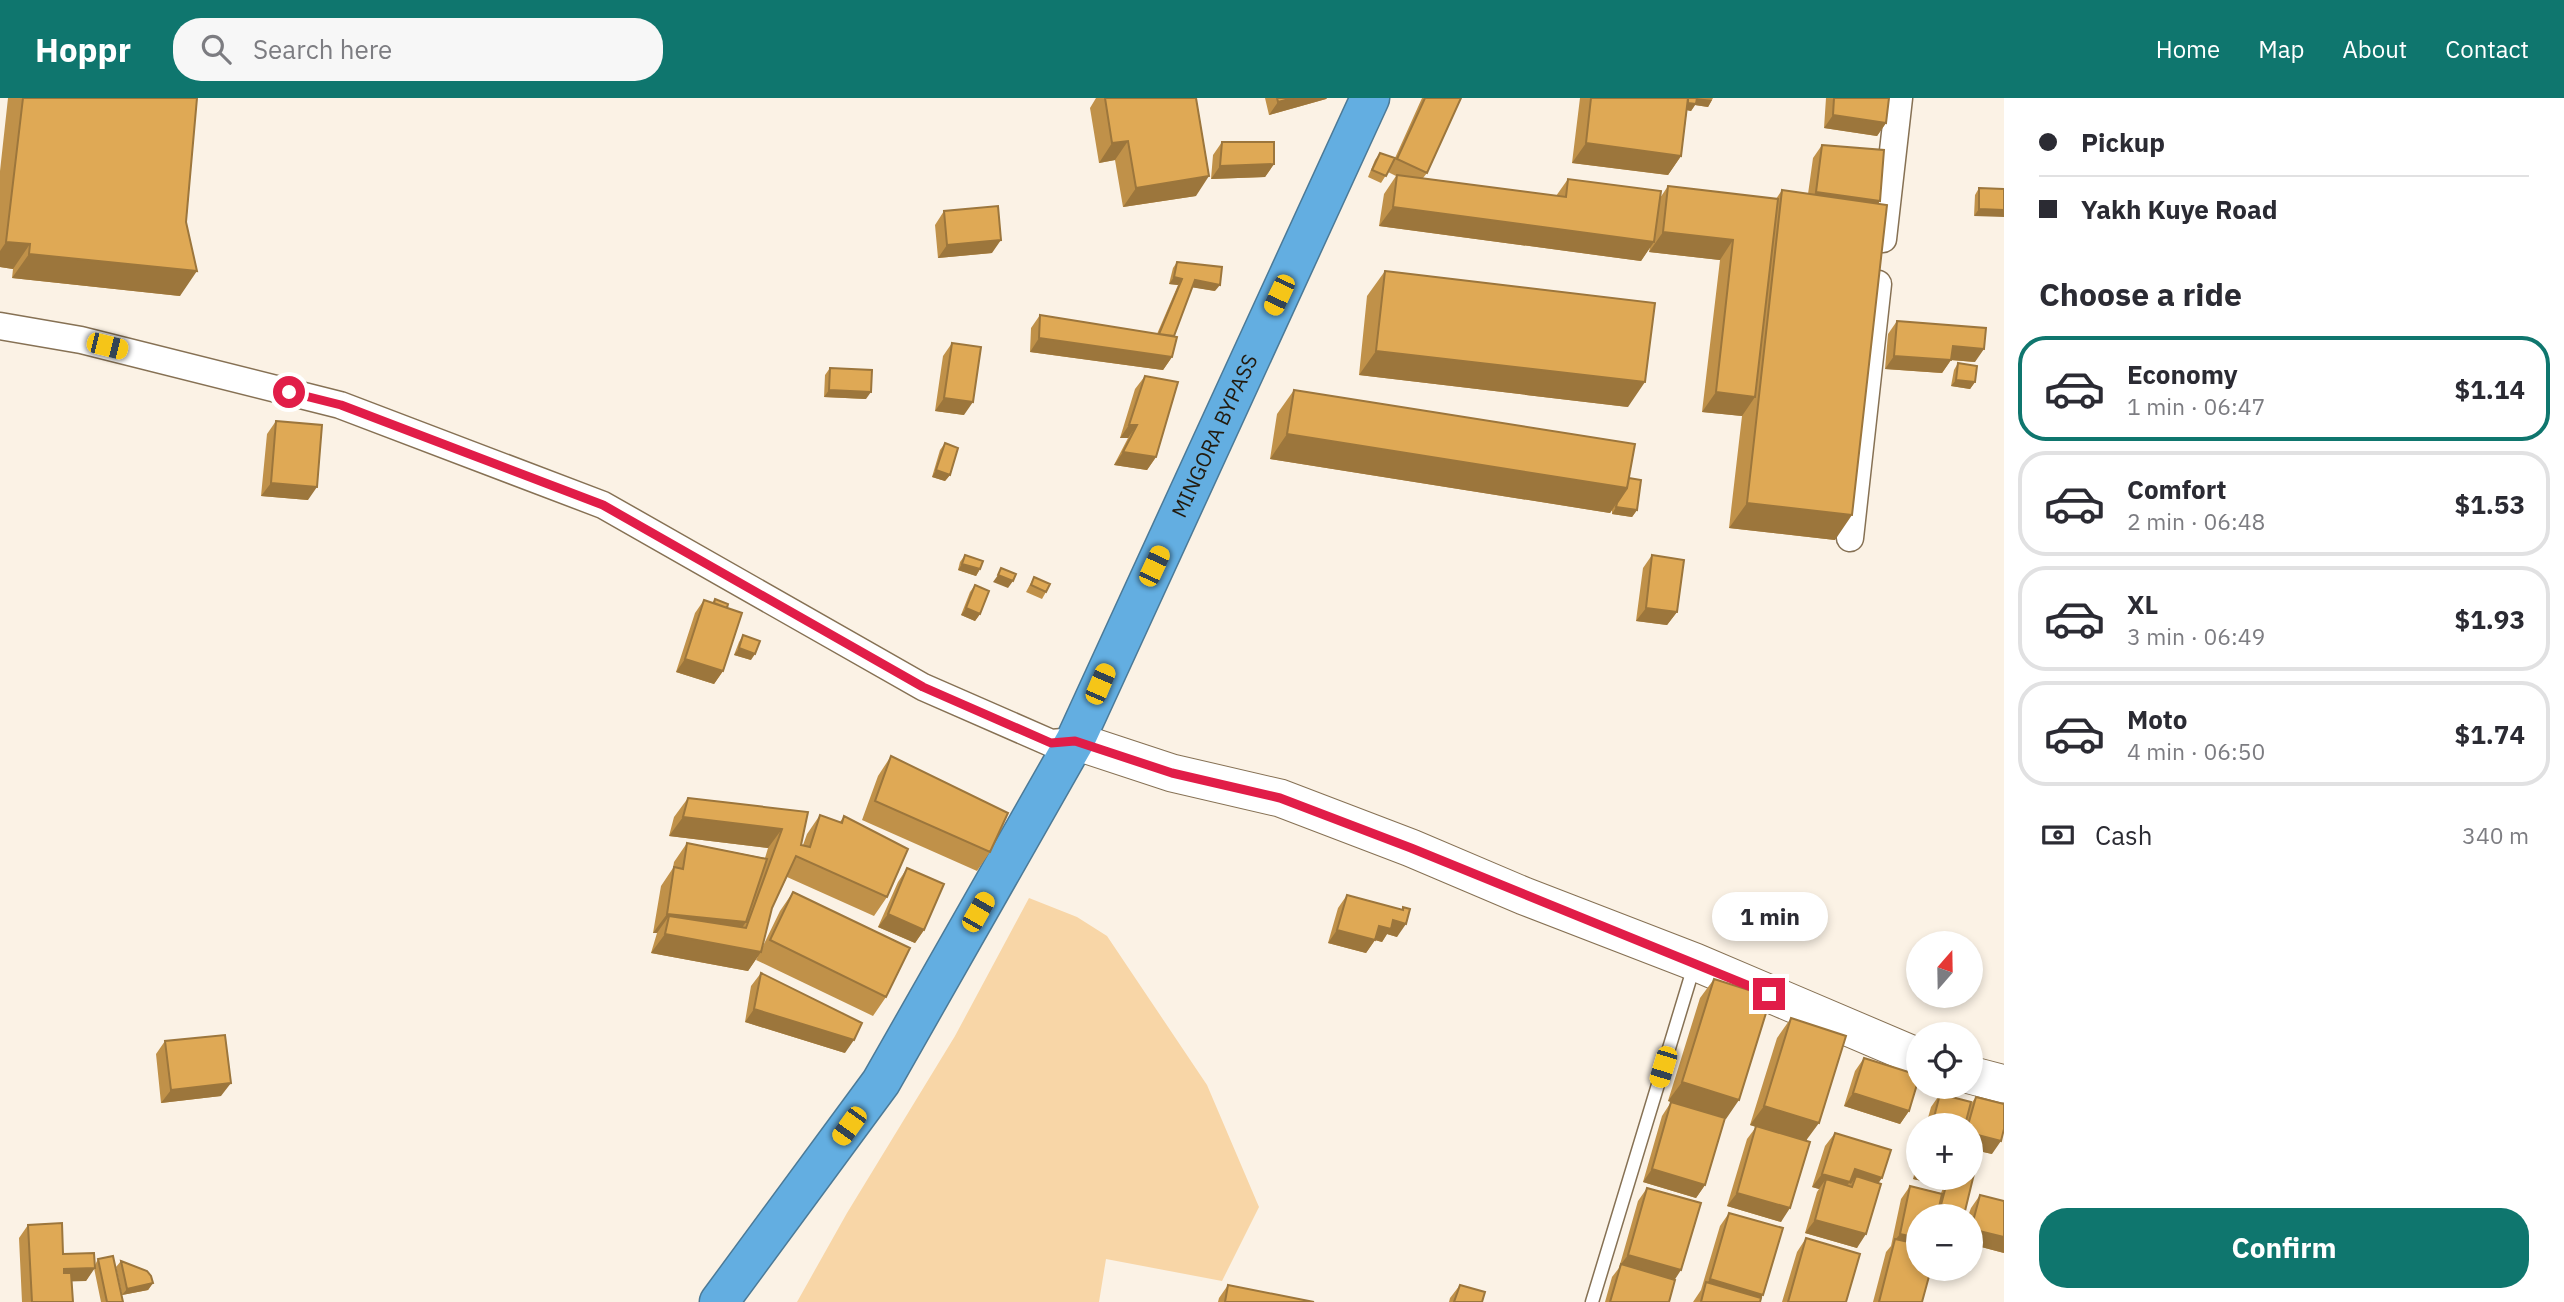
<!DOCTYPE html>
<meta charset="utf-8">
<style>
body{margin:0;font-family:"IBM Plex Sans",sans-serif;background:#f7f7f7;color:#2b2b33;height:100vh;display:flex;flex-direction:column;font-size:26px;white-space:nowrap}
*{box-sizing:border-box;margin:0}
p{font-size:23px;color:#7c7c81}
.icon{flex:none;width:38px;height:38px;fill:none;stroke:currentColor;stroke-width:2;stroke-linecap:round;stroke-linejoin:round}
.map{position:relative;flex:1;overflow:hidden}
.sheet{display:flex;flex-direction:column;background:#fff;width:560px}
.sheet>*{flex:none}
.banner{display:grid;align-content:center;height:154px;padding:0 35px;background:#fff}
.needle{width:46px;rotate:20deg}
.fabs{position:absolute;left:1906px;top:833px;display:grid;gap:14px}
.fabs a{display:grid;place-items:center;width:77px;height:77px;border-radius:50%;background:#fff;box-shadow:0 4px 10px #0003;font-size:35px}
.end{position:absolute;width:32px;height:32px;margin:-16px;border:9px solid #e11d48;background:#fff;box-shadow:0 0 0 4px #fff}
.from{border-radius:50%}
.bubble{position:absolute;height:49px;border-radius:24px;background:#fff;box-shadow:0 4px 10px #0003;font-size:23px;font-weight:700;line-height:49px;text-align:center}
.car{position:absolute;width:21px;height:42px;margin:-21px -10px;border-radius:9px;box-shadow:0 0 5px 2px #0007;background:linear-gradient(#f5c518 24%,#345 0 40%,#f5c518 0 76%,#345 0 86%,#f5c518 0)}
.banner b{display:flex;align-items:center;gap:24px;height:66px;font-size:26px}
.banner b+b{border-top:2px solid #e1e1e2}
.banner i{width:18px;height:18px;background:#2b2b33}
ul{padding:0;list-style:none}
li{display:flex;align-items:center;gap:21px;height:105px;margin:0 14px 10px;padding:0 21px;border:4px solid #e1e1e2;border-radius:28px}
li div{flex:1}
li b{display:block;font-size:26px}
li em{font-style:normal;font-weight:700}
li.on{border-color:#0f766e}
li>.icon{width:63px;height:63px;stroke-width:1.5}
h2{padding:0 35px;font-size:32px;line-height:84px}
.pay{display:flex;align-items:center;gap:18px;height:77px;padding:0 35px;font-size:26px}
.pay p{margin-inline-start:auto}
.button{display:flex;gap:14px;margin-top:auto;padding:14px 35px}
.button a{flex:1;height:80px;border-radius:28px;background:#0f766e;color:#fff;font-size:28px;font-weight:700;line-height:80px;text-align:center}
header{display:flex;align-items:center;gap:42px;box-sizing:border-box;height:98px;padding:0 35px;background:#0f766e;color:#fff}
header strong{font-size:33px}
nav{display:flex;gap:38px;margin-inline-start:auto;font-size:24px}
.search{width:490px;height:63px;background:#f7f7f7;display:flex;align-items:center;gap:18px;box-sizing:border-box;padding:0 24px;border-radius:28px;color:#7c7c81;font-size:26px}
main{display:flex;flex:1;min-height:0}
.map>svg:first-child{display:block}
.green{fill:#f8d6a7}
.lines{fill:none;stroke-linecap:round;stroke-linejoin:round}
.lane-casing{stroke:#867154;stroke-width:15}
.street-casing{stroke:#867154;stroke-width:29}
.secondary-casing{stroke:#867154;stroke-width:39}
.highway-casing{stroke:#4c7a97;stroke-width:41}
.lane{stroke:#fff;stroke-width:12}
.street{stroke:#fff;stroke-width:26}
.secondary{stroke:#fff;stroke-width:37}
.highway{stroke:#63aee1;stroke-width:38}
.wall{fill:#c09149}
.shaded-wall{fill:#9c763c}
.building{fill:#dfa955;stroke:#9c763c;stroke-width:2}
.route{stroke:#e11d48;stroke-width:9}
.labels{text-anchor:middle;stroke-width:7;stroke-linejoin:round;paint-order:stroke}
.street-label{font-size:21px;fill:#221a0e;stroke:#fff}
</style>
<header>
<strong>Hoppr</strong>
<div class="search"><svg class="icon" aria-label="search" viewBox="0 0 24 24"><circle cx="10" cy="10" r="6"/><path d="M15 15l6 6"/></svg>Search here</div>
<nav><a>Home</a><a>Map</a><a>About</a><a>Contact</a></nav>
</header>
<main>
<div class="map">
<svg width="2004" height="1204" viewBox="0 0 2004 1204">
<rect width="100%" height="100%" fill="#fbf2e5"/>
<path class="green" d="M1029 800 1077 819 1107 838 1207 987 1259 1109 1222 1183 1106 1161 1099 1204H797L847 1115 955 938Z"/>
<g class="lines">
<defs>
<path id="lane" d="M1592 1204 1694 868"/>
<path id="street" d="M1883 141 1899 0
M0 228 81 242 340 307 603 407 923 589 1051 645 1075 643
M1850 440 1878 186"/>
<path id="secondary" d="M1075 643 1172 675 1280 700 1411 750 1524 798 1695 864 1918 959
M1970 977 2004 986"/>
<g id="highway">
<path id="s1" d="M719 1204 881 984 1075 643 1370 0"/>
</g>
</defs>
<use href="#lane" class="lane-casing"/>
<use href="#street" class="street-casing"/>
<use href="#secondary" class="secondary-casing"/>
<use href="#highway" class="highway-casing"/>
<use href="#lane" class="lane"/>
<use href="#street" class="street"/>
<use href="#secondary" class="secondary"/>
<use href="#highway" class="highway"/>
</g>
<path class="wall" d="M8 0H197L180 198 12 180 13 171 0 169V73Z
M1096 0H1196V98L1123 109 1115 62 1099 65 1090 10Z
M1265 0H1327L1326 1 1269 17Z
M1422 0H1461L1427 75 1423 80 1556 98 1568 81 1660 100 1668 88 1776 101 1782 92 1808 96 1813 60 1822 47 1880 103 1878 105 1835 442 1729 430 1742 318 1702 314 1720 162 1649 154 1650 149 1641 163 1379 128 1384 96 1396 78 1388 74 1381 85 1368 79 1375 62 1380 55 1395 60Z
M1580 0H1713L1708 9 1695 7 1691 13 1687 12 1681 58 1668 77 1572 65Z
M1826 0H1889L1886 25 1877 38 1824 30Z
M1222 44 1274 66 1265 79 1211 81 1213 57Z
M1979 90 2004 91 1974 118 1975 97Z
M944 113 992 155 938 160 935 127Z
M1177 164 1215 193 1192 189 1174 238 1172 259 1163 272 1030 254 1031 230 1040 217 1157 236 1178 187 1169 186 1173 170Z
M1385 173 1628 309 1359 277 1367 198Z
M1897 223 1975 264 1951 262 1942 275 1885 271 1888 236Z
M952 245 964 317 935 313 943 258Z
M1958 265 1975 284 1970 291 1951 288 1954 272Z
M830 270 866 301 824 299 825 277Z
M1145 278 1156 359 1147 372 1114 367 1128 340H1120L1135 291Z
M1294 292 1629 380 1637 412 1632 419 1612 416V412L1610 415 1270 361 1277 316Z
M276 323 308 402 261 398 267 336Z
M945 345 950 377 945 383 932 379 940 352Z
M965 457 980 471 976 478 958 472 960 464Z
M1652 457 1677 514 1667 527 1636 523 1643 470Z
M1034 479 1046 494 1042 501 1026 494Z
M975 487 980 516 975 523 961 517 970 494Z
M715 501 727 510 723 573 714 586 676 574 695 515 704 502 712 505Z
M743 537 751 562 734 557 739 544Z
M891 658 990 754 977 773 862 722 878 678Z
M688 700 808 714 801 747H803L807 736 820 717 840 724 844 718 887 799 874 818 787 779 772 810 762 850 780 813 793 794 886 899 873 918 756 862 758 858 748 873 651 855 657 835H653L661 788 673 770 674 764 687 745 765 760 768 750 669 738 674 719Z
M907 770 924 832 915 845 878 829 898 784Z
M1347 797 1401 812 1403 809 1397 839 1387 836 1382 844 1375 842 1366 855 1328 845 1338 810Z
M761 875 845 955 745 924 751 888Z
M1714 881 1726 1021H1725L1705 1087 1696 1100 1643 1084 1662 1018 1671 1004 1696 1012 1668 1003 1700 900Z
M1791 920 1807 1043 1781 1124 1727 1108 1747 1041 1756 1029 1750 1027 1777 940Z
M165 943 221 998 161 1005 156 956Z
M1864 960 1909 1013 1900 1026 1844 1008 1855 973Z
M1940 996 1970 1007 1976 999 1992 1056 1979 1053 1977 1060 1973 1067H1970V1027H1926L1931 1009Z
M1835 1035 1879 1085 1857 1150 1805 1135 1817 1094 1819 1091 1812 1089 1825 1048Z
M1918 1060V1080H1950L1947 1084 1950 1085 1952 1080H1970L1962 1118H1955L1938 1114 1918 1118 1922 1204H1873L1886 1154 1891 1148 1901 1101 1910 1088 1941 1095 1944 1088 1913 1081Z
M1647 1090 1675 1182 1669 1204H1605L1612 1179 1619 1170 1638 1103Z
M1980 1097 2004 1155 1970 1146V1118H1968L1971 1110Z
M1729 1115 1761 1200 1760 1204H1693L1701 1192 1720 1128Z
M28 1127 63 1156 95 1167 98 1161 123 1204H101L94 1170 86 1183H72L73 1204H22L19 1140Z
M1806 1140 1846 1204H1782L1797 1154Z
M121 1163 153 1185 148 1192 122 1197 116 1169Z
M1228 1187 1314 1204H1218L1219 1200Z
M1460 1187 1482 1204H1449L1450 1200Z"/>
<path class="shaded-wall" d="M1293 0H1327L1326 1 1269 17 1278 4Z
M1696 0 1712 2 1708 9 1695 7 1691 13 1681 11 1686 4Z
M1833 17 1886 25 1877 38 1824 30Z
M1128 43 1115 62 1099 65 1112 45Z
M1586 45 1681 58 1668 77 1572 65Z
M1274 66 1265 79 1211 81 1220 68Z
M1209 78 1196 98 1123 109 1136 90Z
M1816 94 1880 103 1871 116 1806 107Z
M1393 109 1654 144 1641 163 1379 128Z
M1979 111 2004 112V119L1974 118Z
M1663 134 1733 142 1720 162 1649 154Z
M1001 142 992 155 938 160 947 147Z
M6 144 30 146 13 171 0 169V153Z
M29 156 197 173 180 198 12 180Z
M1174 179 1182 181 1178 187 1169 186Z
M1195 182 1220 187 1215 193 1190 189Z
M1039 240 1172 259 1163 272 1030 254Z
M1953 248 1984 251 1975 264 1951 262 1942 275 1885 271 1894 258Z
M1376 253 1645 284 1628 309 1359 277Z
M1956 282 1975 284 1970 291 1951 288Z
M829 292 871 294 866 301 824 299Z
M1716 294 1755 299 1742 318 1702 314Z
M944 300 973 304 964 317 935 313Z
M1129 327H1137L1128 340H1120Z
M1287 336 1627 390 1610 415 1270 361Z
M1123 354 1156 359 1147 372 1114 367Z
M936 372 950 377 945 383 932 379Z
M271 385 317 389 308 402 261 398Z
M1747 405 1852 417 1835 442 1729 430Z
M1616 409 1637 412 1632 419 1612 416Z
M962 466 980 471 976 478 958 472Z
M998 477 1013 483 1008 490 993 484Z
M966 510 980 516 975 523 961 517Z
M1646 510 1677 514 1667 527 1636 523Z
M739 550 755 556 751 562 734 557Z
M685 561 723 573 714 586 676 574Z
M683 719 782 731 768 750 669 738Z
M667 816 746 824 733 843 669 818 657 835H653Z
M888 816 924 832 915 845 878 829Z
M1393 822 1406 826 1397 839 1387 836 1382 844 1375 842 1366 855 1328 845 1337 832 1379 828Z
M665 836 761 854 748 873 651 855Z
M754 911 854 942 845 955 745 924Z
M1682 984 1739 1002 1726 1021 1668 1003Z
M231 985 221 998 161 1005 171 992Z
M1853 995 1909 1013 1900 1026 1844 1008Z
M1764 1008 1819 1025 1805 1044 1750 1027Z
M1970 1035 2001 1043 1992 1056 1970 1051Z
M1970 1059 1977 1060 1973 1067H1970Z
M1652 1071 1705 1087 1696 1100 1643 1084Z
M1855 1071 1882 1080 1873 1093 1856 1078 1851 1086 1849 1085 1841 1097 1826 1081 1819 1091 1812 1089 1822 1076Z
M1918 1074V1080H1950L1944 1088 1913 1081Z
M1737 1095 1790 1110 1781 1124 1727 1108Z
M1941 1107 1965 1113 1962 1118H1955L1936 1114Z
M1815 1122 1866 1136 1857 1150 1805 1135Z
M1971 1131 2004 1139V1155L1970 1146Z
M1900 1136 1918 1140V1155L1895 1142Z
M1628 1157 1681 1172 1672 1186 1621 1166 1618 1170Z
M95 1170 86 1183 54 1184 64 1171Z
M1710 1181 1763 1197 1759 1204 1706 1187Z
M153 1185 148 1192 122 1197 127 1191Z"/>
<path class="building" d="M23 0H197L186 124 197 173 29 156 30 146 6 144Z
M1105 0H1196L1209 78 1136 90 1128 43 1112 45Z
M1277 0H1293L1278 4Z
M1425 0H1461L1427 75 1397 61Z
M1591 0H1688L1681 58 1586 45Z
M1688 0H1697L1696 6 1688 5Z
M1834 0H1889L1886 25 1833 17Z
M1222 44H1274V66L1220 68Z
M1822 47 1884 52 1880 103 1816 94Z
M1380 55 1395 60 1386 78 1372 72Z
M1397 77 1566 99 1568 81 1661 93 1654 144 1393 109Z
M1668 88 1778 101 1755 299 1716 294 1733 142 1663 134Z
M1979 90 2004 91V112L1979 111Z
M1782 92 1887 107 1852 417 1747 405Z
M998 108 1001 142 947 147 944 113Z
M1177 164 1222 169 1220 187 1195 182 1174 238 1159 236 1182 181 1174 179Z
M1385 173 1655 205 1645 284 1376 253Z
M1040 217 1177 239 1172 259 1039 240Z
M1897 223 1986 230 1984 251 1953 248 1951 262 1894 258Z
M952 245 981 249 973 304 944 300Z
M1958 265 1977 268 1975 284 1956 282Z
M830 270 872 272 871 294 829 292Z
M1145 278 1178 284 1156 359 1123 354 1137 327H1129Z
M1294 292 1635 346 1627 390 1287 336Z
M276 323 322 327 317 389 271 385Z
M945 345 958 350 950 377 936 372Z
M1629 380 1641 382 1637 412 1616 409 1617 405 1627 390Z
M965 457 983 463 980 471 962 466Z
M1652 457 1684 462 1677 514 1646 510Z
M1001 470 1016 476 1013 483 998 477Z
M1034 479 1050 486 1046 494 1031 487Z
M975 487 989 493 980 516 966 510Z
M715 501 728 506 727 510 714 505Z
M704 502 742 515 723 573 685 561Z
M743 537 760 543 755 556 739 550Z
M891 658 1008 715 990 754 875 703Z
M688 700 808 714 801 747 810 749 820 717 842 725 844 718 908 751 887 799 796 758 772 810 761 854 665 836 669 818 746 830 782 731 683 719Z
M687 745 767 761 746 824 667 816 674 769 683 771Z
M907 770 944 786 924 832 888 816Z
M793 794 910 850 886 899 770 842Z
M1347 797 1403 812V809L1410 811 1406 826 1393 822 1391 831 1379 828 1375 842 1337 832Z
M761 875 862 925 854 942 754 911Z
M1714 881 1771 899 1739 1002 1682 984Z
M1791 920 1846 938 1819 1025 1764 1008Z
M225 937 231 985 171 992 165 943Z
M1864 960 1918 977V983L1909 1013 1853 995Z
M1940 996 1971 1004 1965 1027H1932Z
M1976 999 2004 1006V1031L2001 1043 1970 1035V1027H1968Z
M1671 1004 1725 1020 1705 1087 1652 1071Z
M1756 1028 1810 1044 1790 1110 1737 1095Z
M1835 1035 1891 1052 1882 1080 1855 1071 1850 1084 1822 1076Z
M1970 1049 1980 1051 1977 1060 1970 1059Z
M1970 1075 1974 1076 1965 1113 1941 1107 1947 1084 1953 1085 1955 1080H1970Z
M1856 1078 1881 1086 1866 1136 1815 1122 1826 1081 1852 1089Z
M1910 1088 1942 1096 1937 1118H1918V1140L1900 1136Z
M1647 1090 1701 1105 1681 1172 1628 1157Z
M1980 1097 2004 1103V1139L1971 1131Z
M1729 1115 1783 1130 1763 1197 1710 1181Z
M62 1125 63 1156 94 1155 95 1170 64 1171V1175H71L73 1204H32L28 1127Z
M1806 1140 1860 1156 1846 1204H1788Z
M1895 1141 1918 1146V1171H1931L1922 1204H1879Z
M113 1158 123 1204H107L98 1161Z
M121 1163 147 1173 151 1178 153 1185 127 1191Z
M1621 1166 1675 1182 1669 1204H1610Z
M1706 1184 1761 1200 1760 1204H1701Z
M1228 1187 1314 1204H1225Z
M1460 1187 1485 1194 1482 1204H1454Z"/>
<g class="lines">
<path class="route" d="M289 294 341 307 603 407 923 589 1051 645 1075 643 1172 675 1280 700 1411 750 1769 896"/>
</g>
<g class="labels">
<g class="street-label">
<text dy="7" stroke="none"><textPath href="#s1" startOffset="1001">MINGORA BYPASS</textPath></text>
</g>
</g>
</svg>
<div class="fabs">
<a><svg class="needle" viewBox="-14 -14 28 28"><path d="M0-13l5 13h-10z" fill="#e53935"/><path d="M0 13l5-13h-10z" fill="#7c7c81"/></svg></a>
<a><svg class="icon" aria-label="locate" viewBox="0 0 24 24"><circle cx="12" cy="12" r="6"/><path d="M12 2v4M12 18v4M2 12h4M18 12h4"/></svg></a>
<a>+</a>
<a>−</a>
</div>
<i class="end from" style="left:289px;top:294px"></i>
<i class="end" style="left:1769px;top:896px"></i>
<div class="bubble" style="left:1712px;top:794px;width:116px">1 min</div>
<i class="car" style="left:1279px;top:197px;rotate:205deg"></i>
<i class="car" style="left:107px;top:248px;rotate:104deg"></i>
<i class="car" style="left:1154px;top:468px;rotate:25deg"></i>
<i class="car" style="left:1100px;top:586px;rotate:23deg"></i>
<i class="car" style="left:978px;top:814px;rotate:30deg"></i>
<i class="car" style="left:1663px;top:969px;rotate:197deg"></i>
<i class="car" style="left:849px;top:1028px;rotate:216deg"></i>
</div>
<section class="sheet">
<div class="banner">
<b><i class="from"></i>Pickup</b>
<b><i></i>Yakh Kuye Road</b>
</div>
<h2>Choose a ride</h2>
<ul>
<li class="on"><svg class="icon" aria-label="car" viewBox="0 0 24 24"><path d="M5 17H2v-5l4-1 3-4h7l3 4 3 1v5h-3M9 17h6M6 11h13"/><circle cx="7" cy="17" r="2"/><circle cx="17" cy="17" r="2"/></svg><div><b>Economy</b><p>1 min · 06:47</p></div><em>$1.14</em></li>
<li><svg class="icon" aria-label="car" viewBox="0 0 24 24"><path d="M5 17H2v-5l4-1 3-4h7l3 4 3 1v5h-3M9 17h6M6 11h13"/><circle cx="7" cy="17" r="2"/><circle cx="17" cy="17" r="2"/></svg><div><b>Comfort</b><p>2 min · 06:48</p></div><em>$1.53</em></li>
<li><svg class="icon" aria-label="car" viewBox="0 0 24 24"><path d="M5 17H2v-5l4-1 3-4h7l3 4 3 1v5h-3M9 17h6M6 11h13"/><circle cx="7" cy="17" r="2"/><circle cx="17" cy="17" r="2"/></svg><div><b>XL</b><p>3 min · 06:49</p></div><em>$1.93</em></li>
<li><svg class="icon" aria-label="car" viewBox="0 0 24 24"><path d="M5 17H2v-5l4-1 3-4h7l3 4 3 1v5h-3M9 17h6M6 11h13"/><circle cx="7" cy="17" r="2"/><circle cx="17" cy="17" r="2"/></svg><div><b>Moto</b><p>4 min · 06:50</p></div><em>$1.74</em></li>
</ul>
<div class="pay"><svg class="icon" aria-label="cash" viewBox="0 0 24 24"><path d="M3 7h18v10H3z"/><circle cx="12" cy="12" r="2"/></svg>Cash<p>340 m</p></div>
<div class="button"><a>Confirm</a></div>
</section>
</main>
